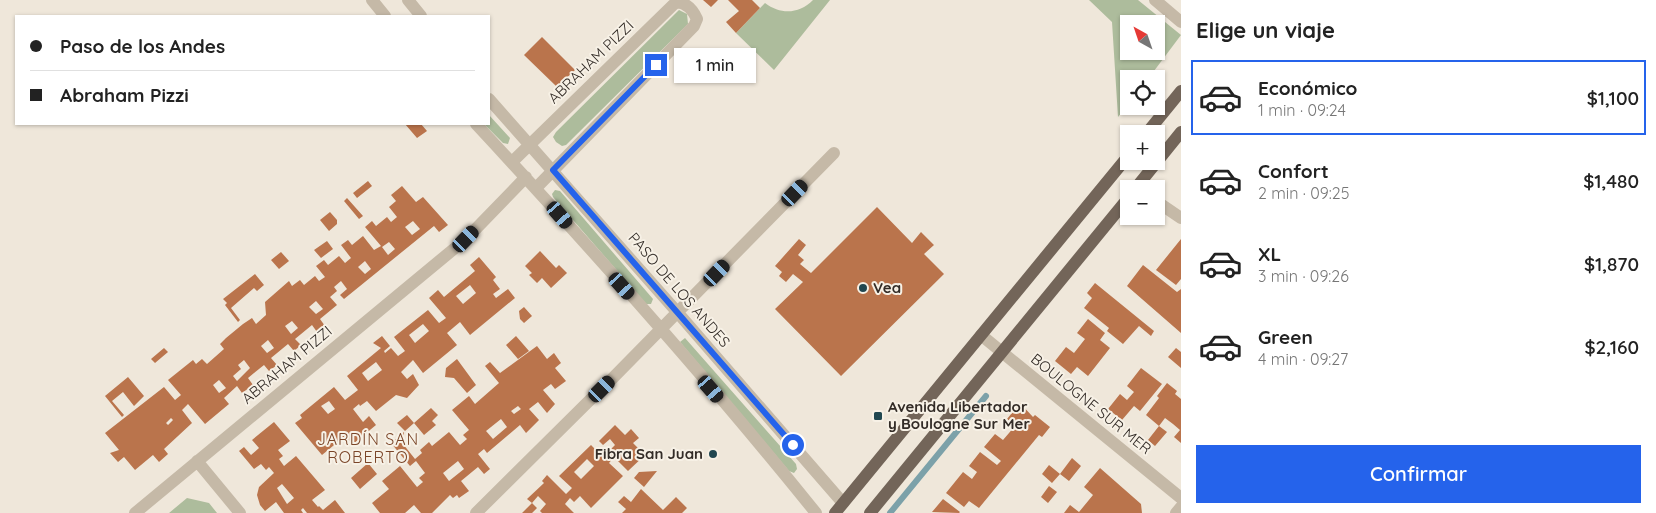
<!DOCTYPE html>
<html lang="es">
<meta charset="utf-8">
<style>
body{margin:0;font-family:Quicksand,sans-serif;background:#f6f6f6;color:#222;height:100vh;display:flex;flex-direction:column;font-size:19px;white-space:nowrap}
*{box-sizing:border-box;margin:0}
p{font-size:16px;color:#767676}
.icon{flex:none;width:28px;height:28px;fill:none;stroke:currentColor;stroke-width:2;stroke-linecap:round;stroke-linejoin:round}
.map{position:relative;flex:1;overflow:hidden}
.drawer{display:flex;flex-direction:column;background:#fff;width:475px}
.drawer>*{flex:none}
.guide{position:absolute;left:15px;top:15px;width:475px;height:110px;border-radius:0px;box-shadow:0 1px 4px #0004;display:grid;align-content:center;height:110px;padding:0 15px;background:#fff}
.needle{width:32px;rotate:320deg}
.tools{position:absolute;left:1120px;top:15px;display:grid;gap:10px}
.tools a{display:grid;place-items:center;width:45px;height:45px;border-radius:0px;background:#fff;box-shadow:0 1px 4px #0004;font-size:25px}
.end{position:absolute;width:22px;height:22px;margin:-11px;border:6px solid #2563eb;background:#fff;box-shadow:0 0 0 2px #fff}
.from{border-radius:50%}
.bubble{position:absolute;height:35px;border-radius:0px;background:#fff;box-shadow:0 1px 4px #0004;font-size:16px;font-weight:600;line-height:35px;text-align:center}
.car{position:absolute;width:15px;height:30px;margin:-15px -8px;border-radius:6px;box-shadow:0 0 4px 1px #0007;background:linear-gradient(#222 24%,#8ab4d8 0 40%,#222 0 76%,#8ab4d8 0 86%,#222 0)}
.guide b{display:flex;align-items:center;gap:18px;height:48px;font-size:19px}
.guide b+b{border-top:1px solid #e0e0e0}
.guide i{width:12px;height:12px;background:#222}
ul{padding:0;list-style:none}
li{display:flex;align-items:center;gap:15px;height:75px;margin:0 10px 8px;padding:0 5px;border:2px solid transparent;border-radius:0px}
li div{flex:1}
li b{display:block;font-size:19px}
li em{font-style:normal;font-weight:600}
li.selected{border-color:#2563eb}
li>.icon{width:45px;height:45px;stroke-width:1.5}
h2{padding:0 15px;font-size:22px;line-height:60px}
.button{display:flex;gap:10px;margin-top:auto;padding:10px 15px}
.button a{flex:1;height:58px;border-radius:0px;background:#2563eb;color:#fff;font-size:20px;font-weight:600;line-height:58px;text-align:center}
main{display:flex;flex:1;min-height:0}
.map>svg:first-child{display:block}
.green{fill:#adbc9c;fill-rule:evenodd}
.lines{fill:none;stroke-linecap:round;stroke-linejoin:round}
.stream{stroke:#7ca1a9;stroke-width:6}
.building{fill:#ba744c;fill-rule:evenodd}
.minor{stroke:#c5b9a7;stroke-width:12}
.major{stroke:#736559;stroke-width:12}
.route{stroke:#2563eb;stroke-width:6}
.poi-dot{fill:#214750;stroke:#f7f1e6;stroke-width:2}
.labels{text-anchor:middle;stroke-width:4;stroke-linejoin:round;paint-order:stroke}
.street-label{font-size:15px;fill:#332c27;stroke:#f7f1e6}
.poi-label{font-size:15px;font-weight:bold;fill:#332c27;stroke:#f7f1e6;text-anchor:start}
.neighbourhood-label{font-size:16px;letter-spacing:1px;fill:#7a4528;stroke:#f7f1e6}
</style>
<main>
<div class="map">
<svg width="1181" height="513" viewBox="0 0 1181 513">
<rect width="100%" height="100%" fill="#efe7da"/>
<path class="green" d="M813 0H830L774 70 736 33 765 3C781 15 799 14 813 0Z
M1089 0H1138L1181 35 1148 79H1129V104L1118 117 1112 22ZM1129 24H1156V51H1129Z
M679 10 687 14 688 24 566 145 562 146 556 142 553 137 556 132Z
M489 115 510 138 508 144 503 143 484 124H489Z
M555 190 560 191 653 299 651 304H646L553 197 552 194Z
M685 338 796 464 797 469 794 473 789 471 680 342Z
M187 498 209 503 217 513H169Z"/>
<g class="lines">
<path class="stream" d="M890 513 986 396"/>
</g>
<path class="building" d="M703 0H718L711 7Z
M728 0H752L760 8 736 33 726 22 739 11Z
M542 37 575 70 557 87 524 55Z
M405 124H421L427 131 417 138Z
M368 181 372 186 357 198 353 193Z
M402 186 416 202 423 197 448 225 439 232 434 226 344 299 340 295 347 289 341 281 334 287 337 291 330 297 337 305 320 319 325 326 317 332 312 325 295 339 301 345 294 351 288 344 271 358 277 365 269 371 264 365 254 373 248 378 253 385 242 393 237 386 224 398 229 404 205 424 188 404 182 410 192 423 164 449 168 454 159 462 153 455 135 470 124 457 118 462 110 453 119 450 105 433 164 387 175 400 181 395 168 380 193 360 196 364 202 359 207 364 224 349 220 344 226 338 243 324 252 318 256 324 266 315 265 302 289 281 292 286 300 280 304 285 315 276 319 281 325 277 316 266 324 260 328 265 339 256 345 263 351 258 341 245 348 240 352 245 363 236 374 250 381 246 365 227 372 221 376 226 387 217 391 222 397 217 389 207 396 201 391 195ZM413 221 420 229 412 235 405 227ZM389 242 395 249 388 255 382 247ZM365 261 371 269 365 274 358 267ZM316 301 323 309 316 314 309 307ZM292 321 298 328 291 334 285 326ZM268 340 274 348 267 353 261 346ZM244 360 250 368 237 381 233 376 241 369 238 365ZM219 380 226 388 219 393 213 385ZM171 418 173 420 168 425 166 423Z
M347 198 363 216 359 219 344 201Z
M877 207 912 243 921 232 934 245 924 254 944 274 841 376 775 309 803 282 793 274 786 282 779 276 782 272 775 266 799 239 806 245 798 255 804 260 800 264 811 273Z
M330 212 337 220V224L329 231 320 220Z
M1181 239V279L1176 285 1156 270Z
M327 241 333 249 321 258 314 250Z
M540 251 556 268 559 265 567 273 551 288 542 278 537 283 529 275 532 273 525 266Z
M281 252 289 261 279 269 271 260Z
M479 257 496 277 493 280 500 289 493 294 496 298 508 289 515 298 470 335 460 322 447 333 457 345 423 373 413 360 401 372 407 379 413 374 419 385 407 398 396 395 376 411 367 401 360 406 359 404 353 409 363 422 369 416 376 425 353 444 345 436 322 455 295 423 302 418 300 415 334 387 345 400 358 390 347 376 381 348 373 343 382 336 390 346 384 351 385 353 391 348 398 356 405 351 394 337 404 329 428 310 439 323 446 318 429 298 438 290 444 297 475 271 470 265ZM470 285 476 293 463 304 456 296ZM423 324 429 331 415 343 409 335ZM376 362 382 370 368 381 362 373ZM329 401 335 409 328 414 321 406Z
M1143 265 1177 292 1181 289V333L1127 286Z
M255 274 264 285 257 291 254 288 231 308 240 320 238 322 225 305 227 303 223 299Z
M1095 283 1154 331 1151 336 1139 326 1123 344 1107 331 1109 328 1084 308 1092 298 1087 293Z
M524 307 532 316 524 323 520 319 519 311Z
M1088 319 1105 333 1100 340 1110 348 1088 376 1077 367 1071 374 1055 361 1066 347 1074 353 1085 339 1077 333Z
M516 336 529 351 518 359 506 345Z
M537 346 547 359 554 353 561 363 555 368 566 381 555 389 551 384 543 390 555 404 547 413 538 402 529 409 539 420 526 433 520 425 487 453 484 449 478 454 490 469 484 474 478 467 461 481 469 491 459 498 457 495 453 498 450 495 432 513H421L414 505 405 513H380L372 503 389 489 382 481 400 466 417 487 423 482 419 478 425 473 416 461 410 466 391 443 404 432 403 444 415 459 422 453 420 450 429 442 432 446 449 432 460 445 467 439 463 435 469 430 452 410 469 396 475 404 499 383 485 366 490 362 500 373ZM518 406 521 409 514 414 511 411ZM501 419 507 427 493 439 486 431ZM458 461 464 469 449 481 443 473Z
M164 348 168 352 155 363 151 359Z
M1176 348 1181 352V368L1168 357Z
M457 359 476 385 467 393 454 378 445 377 446 368Z
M1141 368 1162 384 1140 411 1134 406 1122 420 1108 409 1120 394 1127 400 1134 392 1127 386Z
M128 377 144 396 134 406 123 392 112 401 124 415 122 417 105 396Z
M1167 383 1177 391 1175 394 1181 399V443L1174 437 1180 430 1173 424 1165 418 1159 426 1146 415 1159 398 1157 396Z
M1020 403 1033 417 1035 415 1050 427 1042 437 1039 435 979 508 969 501 964 507 946 493 963 472 972 479 977 472 969 466 980 452 997 465 1001 461 984 447 995 434 1003 440 1015 426 1007 419Z
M431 408 438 415 432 421 436 425 424 435 414 423Z
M407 415 414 423 405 431 397 423Z
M274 422 290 441 278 450 283 456 279 459 284 466 296 456 325 490 312 500 318 507 319 506 323 510 335 500 345 513H307L303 508 301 510 303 513H284L276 502 265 511 260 505 257 495 259 487 274 473 269 467 266 470 261 464 254 469 239 451 244 447 251 455 259 448 252 440ZM282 484 294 498 287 504 277 488Z
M615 425 625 435 631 429 639 438 633 443 645 455 628 471 614 457 609 463 623 476 591 508 580 496 574 502 570 498 565 504 574 513H542L540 511 546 504 538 496 532 503 527 499 544 483 542 481 547 475 566 494 572 488 559 476 591 445 603 457 615 445 610 439 603 445 599 441ZM587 459 594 466 581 479 574 472Z
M1159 426 1167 432 1155 446 1148 440Z
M1072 458 1081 466 1069 481 1060 474Z
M368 463 377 474 360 489 351 478Z
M1049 465 1060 474 1052 483 1042 474Z
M1100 468 1141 504 1142 513H1064L1070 505 1079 512 1093 495 1084 487Z
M657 471 644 487 634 478 639 472Z
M1049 486 1057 492 1048 503 1041 497Z
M641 489 663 510 676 497 687 508 682 513H622L626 509 618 502 624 496 631 502Z
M943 499 960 512 959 513 932 512Z
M532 503 537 508 532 513H522Z"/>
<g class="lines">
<path class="minor" d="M372 0 385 16
M408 0 421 16
M1155 0 1181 22
M489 99 678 313 843 503
M476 124C593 250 708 379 816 513
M512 162 673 5 677 2C687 3 693 10 697 19L694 26 536 188
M1156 201 1181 218
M466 239 526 177
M981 335 1181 498
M602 389 834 153
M197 461 240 513
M135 513 461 243
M476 513 597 393
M1176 513 1181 507"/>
<path class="major" d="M1146 134 1181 91
M1135 189 1181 132
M835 513 1129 155
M870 513 1129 197"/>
</g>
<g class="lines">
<path class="route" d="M656 65 553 170 793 445"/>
</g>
<g class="poi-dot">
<circle cx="863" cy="288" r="5"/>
<rect x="873" y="411" width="10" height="10" rx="2.5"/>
<circle cx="713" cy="454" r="5"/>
</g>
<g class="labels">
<g class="street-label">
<text transform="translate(591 62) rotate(-44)" y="5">ABRAHAM PIZZI</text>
<text transform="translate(679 290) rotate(49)" y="5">PASO DE LOS ANDES</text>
<text transform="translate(287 365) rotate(-40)" y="5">ABRAHAM PIZZI</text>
<text transform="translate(1091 404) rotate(39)" y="5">BOULOGNE SUR MER</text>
</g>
<g class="poi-label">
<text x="873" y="293">Vea</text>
<text x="888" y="412">Avenida Libertador<tspan x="888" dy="17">y Boulogne Sur Mer</tspan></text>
<text x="703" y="459" text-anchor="end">Fibra San Juan</text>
</g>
<g class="neighbourhood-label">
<text x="368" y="445">JARDÍN SAN<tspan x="368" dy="18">ROBERTO</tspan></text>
</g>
</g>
</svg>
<div class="tools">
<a><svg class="needle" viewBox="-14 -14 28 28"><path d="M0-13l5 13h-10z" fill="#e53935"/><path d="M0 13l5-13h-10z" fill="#767676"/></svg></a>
<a><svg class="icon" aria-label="locate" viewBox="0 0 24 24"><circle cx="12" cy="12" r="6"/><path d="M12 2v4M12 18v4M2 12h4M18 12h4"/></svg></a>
<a>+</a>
<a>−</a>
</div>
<i class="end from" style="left:793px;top:445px"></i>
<i class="end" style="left:656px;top:65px"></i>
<div class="bubble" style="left:674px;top:48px;width:82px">1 min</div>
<i class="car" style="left:795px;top:193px;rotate:44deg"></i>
<i class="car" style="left:560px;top:215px;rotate:139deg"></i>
<i class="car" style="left:466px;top:239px;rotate:44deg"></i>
<i class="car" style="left:717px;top:273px;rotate:44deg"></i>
<i class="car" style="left:622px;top:286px;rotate:138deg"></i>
<i class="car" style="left:602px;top:389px;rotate:45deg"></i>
<i class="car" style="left:711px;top:389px;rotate:139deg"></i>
<div class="guide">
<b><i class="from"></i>Paso de los Andes</b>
<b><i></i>Abraham Pizzi</b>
</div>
</div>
<section class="drawer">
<h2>Elige un viaje</h2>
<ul>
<li class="selected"><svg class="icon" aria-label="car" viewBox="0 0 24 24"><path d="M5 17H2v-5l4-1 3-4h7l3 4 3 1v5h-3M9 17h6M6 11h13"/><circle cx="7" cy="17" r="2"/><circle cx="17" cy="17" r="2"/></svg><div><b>Económico</b><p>1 min · 09:24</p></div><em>$1,100</em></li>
<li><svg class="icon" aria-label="car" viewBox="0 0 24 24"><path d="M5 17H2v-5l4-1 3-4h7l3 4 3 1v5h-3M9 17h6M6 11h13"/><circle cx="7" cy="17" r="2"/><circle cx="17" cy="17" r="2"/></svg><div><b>Confort</b><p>2 min · 09:25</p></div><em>$1,480</em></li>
<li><svg class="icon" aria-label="car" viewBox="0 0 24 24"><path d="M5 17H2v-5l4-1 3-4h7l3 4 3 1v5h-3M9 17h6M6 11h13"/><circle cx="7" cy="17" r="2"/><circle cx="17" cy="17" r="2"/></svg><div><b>XL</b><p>3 min · 09:26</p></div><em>$1,870</em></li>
<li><svg class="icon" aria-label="car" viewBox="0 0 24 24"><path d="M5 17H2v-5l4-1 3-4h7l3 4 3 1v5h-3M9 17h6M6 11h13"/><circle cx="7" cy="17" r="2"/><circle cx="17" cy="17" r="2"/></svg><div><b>Green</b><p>4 min · 09:27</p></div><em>$2,160</em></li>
</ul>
<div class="button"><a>Confirmar</a></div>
</section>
</main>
